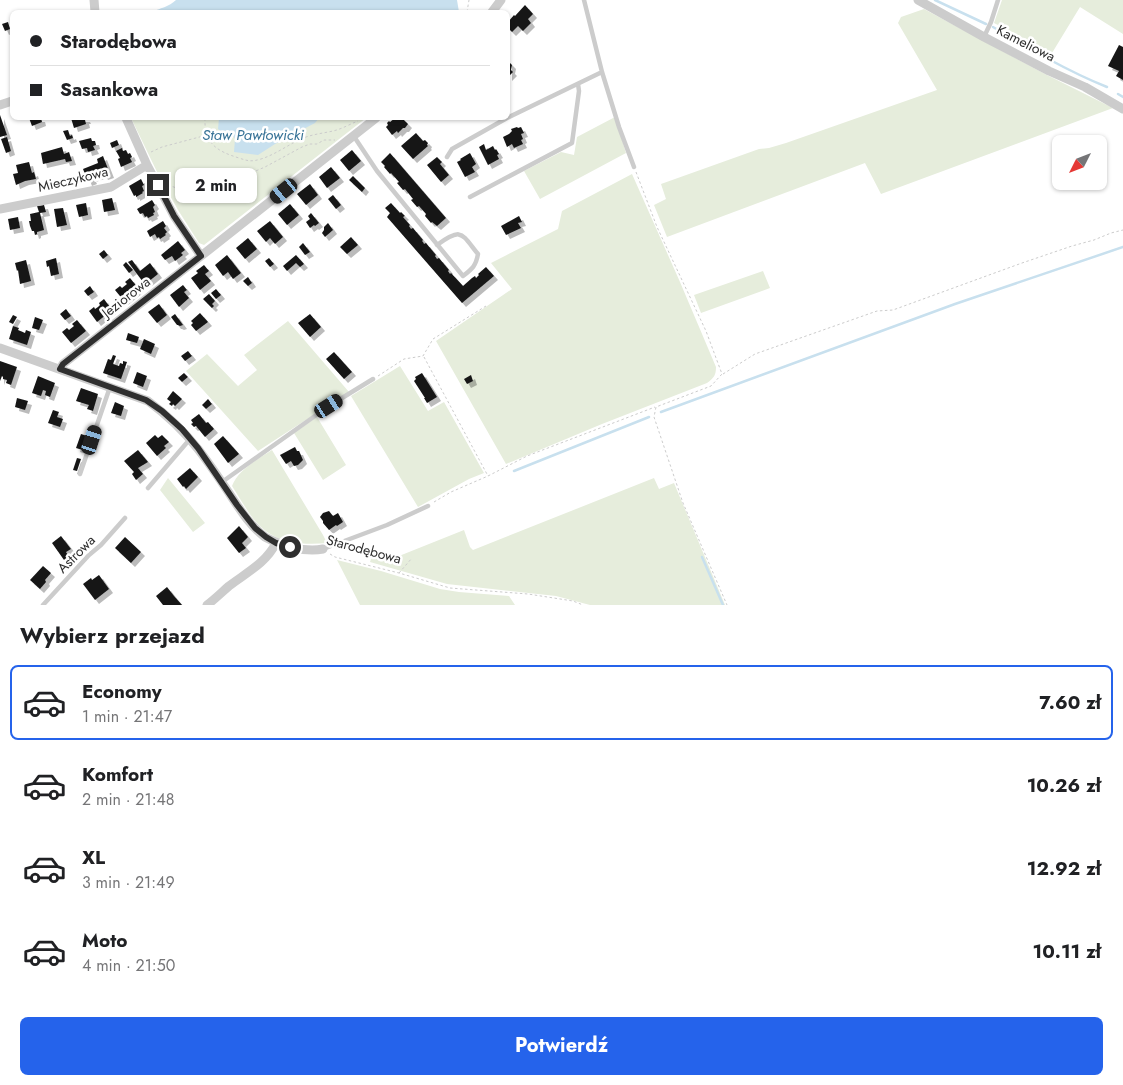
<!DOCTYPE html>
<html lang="pl">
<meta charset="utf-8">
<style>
body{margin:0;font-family:Jost,sans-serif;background:#f2f2f2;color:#202124;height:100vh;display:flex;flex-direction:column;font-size:19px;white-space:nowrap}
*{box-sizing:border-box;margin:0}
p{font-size:16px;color:#757577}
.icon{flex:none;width:28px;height:28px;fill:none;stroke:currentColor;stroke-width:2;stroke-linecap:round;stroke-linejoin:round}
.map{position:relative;height:605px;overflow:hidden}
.panel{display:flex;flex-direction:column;background:#fff;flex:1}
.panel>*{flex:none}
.hud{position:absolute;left:10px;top:10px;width:500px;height:110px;border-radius:8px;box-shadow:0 1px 4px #0004;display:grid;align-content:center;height:110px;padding:0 20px;background:#fff}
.needle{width:32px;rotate:228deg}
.buttons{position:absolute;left:1052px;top:135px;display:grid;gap:10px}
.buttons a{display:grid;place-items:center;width:55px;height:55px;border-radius:8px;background:#fff;box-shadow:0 1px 4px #0004;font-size:25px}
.end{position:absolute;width:22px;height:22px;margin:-11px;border:6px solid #2f2f2f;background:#fff;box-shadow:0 0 0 2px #fff}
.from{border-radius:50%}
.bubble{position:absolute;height:35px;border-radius:8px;background:#fff;box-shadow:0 1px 4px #0004;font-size:16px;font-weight:700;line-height:35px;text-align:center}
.car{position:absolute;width:15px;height:30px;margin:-15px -8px;border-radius:6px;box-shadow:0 0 4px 1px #0007;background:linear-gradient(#222 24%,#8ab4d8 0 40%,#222 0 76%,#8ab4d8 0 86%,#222 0)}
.hud b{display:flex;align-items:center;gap:18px;height:48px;font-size:19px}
.hud b+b{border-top:1px solid #e0e0e0}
.hud i{width:12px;height:12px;background:#202124}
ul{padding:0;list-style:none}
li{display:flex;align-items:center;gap:15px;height:75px;margin:0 10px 8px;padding:0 10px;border:2px solid transparent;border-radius:8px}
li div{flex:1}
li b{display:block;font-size:19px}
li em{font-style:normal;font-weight:700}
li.selected{border-color:#2563eb}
li>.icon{width:45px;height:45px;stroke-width:1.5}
h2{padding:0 20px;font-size:22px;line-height:60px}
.button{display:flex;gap:10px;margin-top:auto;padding:10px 20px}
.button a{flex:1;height:58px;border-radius:8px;background:#2563eb;color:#fff;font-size:20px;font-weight:700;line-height:58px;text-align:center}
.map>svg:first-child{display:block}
.green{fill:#e6eddc}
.water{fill:#c8e0ee}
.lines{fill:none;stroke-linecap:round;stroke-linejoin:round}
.stream{stroke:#c8e0ee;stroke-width:2.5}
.building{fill:#161616;filter:url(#shadow)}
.path{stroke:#ccc;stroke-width:1;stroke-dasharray:2.5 2.5;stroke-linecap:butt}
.lane{stroke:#ccc;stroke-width:4.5}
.street{stroke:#ccc;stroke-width:9}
.route{stroke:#2f2f2f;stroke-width:6}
.labels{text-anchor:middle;stroke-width:5;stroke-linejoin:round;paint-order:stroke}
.street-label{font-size:14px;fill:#2f2f2f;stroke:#fff}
.water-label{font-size:15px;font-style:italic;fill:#387397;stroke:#fff}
</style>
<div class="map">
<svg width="1123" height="605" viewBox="0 0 1123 605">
<defs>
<filter id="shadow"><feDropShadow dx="4" dy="4" stdDeviation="0" flood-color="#0004"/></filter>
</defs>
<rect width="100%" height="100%" fill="#fff"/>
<path class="green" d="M1002 0H1123V34L1080 7 1052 53 994 23Z
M924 9 1045 74 1113 108 881 194 865 163 667 237 654 205 666 199 661 184 759 149 769 148 786 143 937 90 898 23 901 17Z
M615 117 626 153 540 199 524 171 561 152 574 155 577 137Z
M131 118H366L204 245 199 243 178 210 159 176Z
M632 174 680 282 716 367C716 375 714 378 707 383L602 424 506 464 436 341 512 289 491 263 558 229 562 211Z
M763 271 770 288 701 313 694 295Z
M288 321 349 392 258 451 186 371 207 354 238 386 257 370 244 355Z
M400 366 428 411 444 402 484 473 469 479 418 507 351 396Z
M317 417 346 465 323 480 294 433Z
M272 450 323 535 327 543C308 545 284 544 267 532 252 522 242 501 232 486 238 470 258 459 272 450Z
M168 478 205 523 193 532 160 490Z
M654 478 659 489 674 483 725 605H590L556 596 447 584 370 562 372 556H399L464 530 470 547 473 550Z
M337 560 381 571 440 589 459 592 509 596 515 605H360Z"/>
<path class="water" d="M176 0H457L459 12H152C160 8 169 7 176 0Z
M219 118H319L315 123 275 144 258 155 234 152 235 139 231 133 226 135 218 129Z"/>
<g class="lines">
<path class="stream" d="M935 0 986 24
M993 27C1030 49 1067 71 1107 87
M1118 94 1123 97
M661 412 955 304 1123 247
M514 471 649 417
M702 557 723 605"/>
</g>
<path class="building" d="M525 5 533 14 528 19 531 23 523 31 518 26 512 32 508 28V22L514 15 515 16Z
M8 22 10 29 5 31 2 24Z
M1119 45 1123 47V80L1116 76 1119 71 1108 66Z
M508 61 512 65 511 70 513 72 508 77Z
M0 115 7 135 0 137Z
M29 118H41L42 122 32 126Z
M71 118H86L87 120H85L86 124 74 128Z
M395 118H402L408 124 405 128H403L398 133 397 131 392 135 386 127 388 125 387 123 389 121 390 122Z
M517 127 518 128 521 127 524 133 521 134 523 139 521 140 523 144 514 148 512 144 507 147 503 137 509 134 512 131 511 129Z
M68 130 70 136 72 135 73 138 67 140 63 131Z
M416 133 423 141 425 140 428 143 427 145 428 146 413 159 401 146Z
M7 137 11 151 6 153 1 139Z
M91 138 92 141H95L96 145 93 146 95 150 88 152 87 148 82 149 79 141Z
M117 140 119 145 112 148 110 143Z
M484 144 486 150 493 146 495 150 496 149 499 154 497 155 499 159 488 165 479 147Z
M62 147 64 154 69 152 72 161 66 162 65 159 43 164 41 153Z
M122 148 123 151 126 150 128 154 130 153 132 157 130 158 132 162 121 167 118 159 120 158 116 151Z
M352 150 361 161 349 171 340 160Z
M390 153 446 218 437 226 432 222 431 223 425 216 426 214 419 206 417 207 411 200 413 199 405 189 403 190 397 183 399 182 391 173 390 174 384 167 385 166 381 162Z
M470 153 476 164 472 167 475 172 465 177 457 162 461 160 460 159Z
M103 156 110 174 104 176 103 174 92 178 93 180 88 182 83 169 98 163 97 159Z
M437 157 442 162 440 164 449 175 441 182 427 165Z
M29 162 32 173 34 172 36 179 25 181 16 185 13 174 18 173 16 165Z
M331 167 340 178 327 188 319 177Z
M353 176 365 188 362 192 349 180Z
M141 179 144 185 142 186 144 191 142 192 143 193 136 197V195L134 196 129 186Z
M310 184 318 195 306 205 297 194Z
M333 195 341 205 336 209 328 199Z
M112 198 115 210 104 212 102 200Z
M152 200 155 205 153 207 155 212 153 213 154 215 148 218 147 216 145 217 143 213 140 214 137 209Z
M86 203 88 215 79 217 76 205Z
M391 203 400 213 401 212 405 216 403 217 410 225 409 226 411 229 413 228 423 240 422 241 423 242 424 244 426 243 436 255 435 256 437 259 439 258 449 270 448 271 450 274 451 273 463 286 472 278 475 276 476 278 479 275 478 274 486 267 494 276 462 303 387 217 390 213 385 208Z
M290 204 299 215 287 225 278 214Z
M44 205 46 212 40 213 44 230 37 232V234L35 235 34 231H32L30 226 29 221H31L30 214 39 212 37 206Z
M63 208 67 225 57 227 54 209Z
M311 213 319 223 315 226 314 225 310 228 306 222 310 219 308 216Z
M519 216 522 222 518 223 521 228 506 235 501 226Z
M18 217 20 228 10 230 8 219Z
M163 221 166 226 164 228 167 232 165 234 166 235 160 239 159 237 157 238 155 234 150 237 147 231Z
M270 221 283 237 275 244 270 238 266 242 257 231Z
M328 223 333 230 325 237 322 233 324 230V227Z
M351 237 358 245 347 254 340 247Z
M248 238 257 249 245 259 236 248Z
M178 241 185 250 181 253 183 255 175 261 172 256 165 260 161 255Z
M303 243 310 252 305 255 299 247Z
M104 250 108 255 103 259 99 254Z
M227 255 241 273 233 279 228 272 223 276 215 265Z
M296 255 304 264 300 267 296 263 287 271 283 266Z
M56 258 59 274 51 276 49 266 47 267 46 261Z
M269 258 274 264 270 267 265 261Z
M26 260 31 281 20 284 18 270 17 271 15 263Z
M132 260 140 271 150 263 158 274 148 282 146 279 143 282 128 262Z
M126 262 133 270 129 273 123 265Z
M204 265 209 271 205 274 211 281 200 290 191 278 198 273 196 271Z
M248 277 252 283 248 286 243 281Z
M130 278 139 289 124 301 115 290 120 286 122 288 127 284 125 282Z
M183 285 187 290 184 292 189 298 179 307 170 295Z
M90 286 94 292 88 296 84 291Z
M216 289 221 295 216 299 211 293Z
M209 294 215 301 212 304 214 306 212 308 203 299Z
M104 299 112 310 97 322 89 311 94 307 95 309 98 307 100 305 99 303Z
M159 304 167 315 157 323 148 312Z
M66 309 71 316 65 320 60 314Z
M200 313 208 322 196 331 191 325 193 323 191 321Z
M175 314 183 325 180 326 178 325H177L171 317Z
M310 314 321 327 310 337 298 323Z
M13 315 17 317 13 324 9 322Z
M35 317 43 320 39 330 32 328Z
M77 320 86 331 71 343 62 332 67 328 69 330 74 326 72 324Z
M13 326 19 328 18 330 25 333 26 330 31 332 27 345 9 339Z
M128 333 139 337 137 343 126 340Z
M144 339 155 344 151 354 140 349Z
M188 351 192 356 185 361 181 356Z
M334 352 352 372 344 379 326 359Z
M113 355 116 356 113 364 119 366 120 363 123 364V361L127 362 121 379 103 373 108 359 111 360Z
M0 361 17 367 11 385 6 383 7 380 3 379V377L2 376 0 381Z
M137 372 147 376 143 387 133 383Z
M184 373 188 377 182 382 178 378Z
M422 373 437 397 427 403 424 398H425L414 381 416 379 415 377Z
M471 375 473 381 467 384 464 379Z
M38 376 55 383 50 397 45 395 46 391 43 390 41 396 32 393Z
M81 388 98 394 93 411 87 409 89 405 76 401Z
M173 391 182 399 175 406 173 404 172 406 169 404 171 402 167 399Z
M17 398 28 401 25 410 15 407Z
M208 399 212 404 206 409 202 405Z
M115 402 124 406 121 416 111 413Z
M53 410 59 412 57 417 63 419 60 427 48 423Z
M199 414 206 423 208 422 214 429 205 437 196 426 194 427 191 424 193 423 191 420Z
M81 434 90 437 86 451 76 448Z
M155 435 158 438 162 435 169 442 164 446 166 448 157 456 146 443Z
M223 436 239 454 228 463 214 444Z
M295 447 297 451H299L303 460 298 465 294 466 291 461 286 464 280 455Z
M138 450 148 462 138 468 143 474 136 480 132 474 134 472 124 461Z
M77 458 81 459 77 471 73 470Z
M190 468 198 477 186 489 184 486 183 487 177 479Z
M329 511 333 516 338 513 343 522 337 526 336 525 329 530 323 523V521L320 517 323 513Z
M239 526 248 537 242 543 246 548 239 553 227 538Z
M61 536 71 549 66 552 69 557 64 560 52 543Z
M125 537 141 552 131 563 115 548Z
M43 566 51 573 45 580 46 582 40 589 30 580Z
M99 575 109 589 95 600 83 584 91 578 92 580Z
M167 587 174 596 182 605H163L156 596Z"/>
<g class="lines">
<path class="path" d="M467 12 469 0
M205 118C204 143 216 151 239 158 248 161 251 162 261 159 277 154 290 143 306 137 315 134 324 133 333 131 342 129 350 124 358 121
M151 152 162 147 207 135
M636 172 657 227 706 331 722 374 711 386 656 407 654 417 683 503 727 605
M168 185 188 192 202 194 212 192 238 176 251 173 265 167 302 147 310 144H317L324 140H335
M188 191V175
M424 357 488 476
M723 374 755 354 877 311 893 310 1022 263 1072 246 1094 240 1111 233 1123 230
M378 376 404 359 423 356 433 339 486 306
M434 502 451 492 488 476 527 456 655 407
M330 554 335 557 399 573 450 588 528 594 573 601 583 605
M399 573 412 558"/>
<path class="lane" d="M584 0 602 72 619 127 634 167
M984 37 991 22 998 0
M353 135 377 171 463 276C472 269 476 266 478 254 461 233 462 227 437 245
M447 157 452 149 507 118 602 72
M470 197 572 143 579 91 578 84
M80 474 110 387
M222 482 329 406 373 379
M148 488 190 439
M323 549 387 525 428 506
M43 605 89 555 101 545 125 518"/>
<path class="street" d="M94 0 95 12
M918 0 984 37 1049 71 1085 87 1123 109
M492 12 501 0
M0 105 12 101
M126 118 147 165 174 216 201 256
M0 209 111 187 147 165
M0 348 148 401C167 415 183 430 198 449 209 463 219 478 229 493 239 508 250 526 265 537 274 542 283 545 293 548 304 550 313 551 323 549
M60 369 63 364 201 256 376 118
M207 605C215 599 222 592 229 586 246 573 266 563 276 543"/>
</g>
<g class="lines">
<path class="route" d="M158 185 174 216 201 256 63 364 60 369 146 400 162 411 182 429 198 448 237 505 255 528 266 537 276 543 290 547"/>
</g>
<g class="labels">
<g class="street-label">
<text transform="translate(1026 43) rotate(27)" y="5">Kameliowa</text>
<text transform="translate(73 179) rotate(-13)" y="5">Mieczykowa</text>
<text transform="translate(126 297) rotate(-38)" y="5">Jeziorowa</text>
<text transform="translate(364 549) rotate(15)" y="5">Starodębowa</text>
<text transform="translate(76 554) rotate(-45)" y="5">Astrowa</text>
</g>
<g class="water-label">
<text x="253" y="140">Staw Pawłowicki</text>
</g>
</g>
</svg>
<div class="buttons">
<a><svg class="needle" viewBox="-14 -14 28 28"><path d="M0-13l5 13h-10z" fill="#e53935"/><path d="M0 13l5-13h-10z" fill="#757577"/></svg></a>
</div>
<i class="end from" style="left:290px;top:547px"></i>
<i class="end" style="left:158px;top:185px"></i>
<div class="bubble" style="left:175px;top:168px;width:82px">2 min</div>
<i class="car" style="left:284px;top:191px;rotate:231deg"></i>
<i class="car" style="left:329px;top:406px;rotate:58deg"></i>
<i class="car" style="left:92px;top:440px;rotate:18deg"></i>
<div class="hud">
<b><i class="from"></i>Starodębowa</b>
<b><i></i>Sasankowa</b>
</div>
</div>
<section class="panel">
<h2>Wybierz przejazd</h2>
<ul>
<li class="selected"><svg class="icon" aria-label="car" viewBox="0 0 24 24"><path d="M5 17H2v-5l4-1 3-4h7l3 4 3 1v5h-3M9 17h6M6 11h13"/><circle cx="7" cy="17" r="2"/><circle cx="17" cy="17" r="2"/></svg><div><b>Economy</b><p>1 min · 21:47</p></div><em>7.60 zł</em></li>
<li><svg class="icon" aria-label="car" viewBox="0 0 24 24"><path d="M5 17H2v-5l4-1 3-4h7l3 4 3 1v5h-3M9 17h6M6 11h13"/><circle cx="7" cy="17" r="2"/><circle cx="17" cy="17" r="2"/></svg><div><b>Komfort</b><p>2 min · 21:48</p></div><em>10.26 zł</em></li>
<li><svg class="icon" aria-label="car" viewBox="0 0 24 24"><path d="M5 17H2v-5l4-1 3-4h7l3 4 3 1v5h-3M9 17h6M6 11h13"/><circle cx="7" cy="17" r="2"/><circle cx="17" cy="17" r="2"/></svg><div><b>XL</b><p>3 min · 21:49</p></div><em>12.92 zł</em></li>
<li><svg class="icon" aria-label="car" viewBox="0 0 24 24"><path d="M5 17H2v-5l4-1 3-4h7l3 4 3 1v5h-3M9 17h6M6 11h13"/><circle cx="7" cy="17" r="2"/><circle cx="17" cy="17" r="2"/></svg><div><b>Moto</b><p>4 min · 21:50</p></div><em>10.11 zł</em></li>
</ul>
<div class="button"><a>Potwierdź</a></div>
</section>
